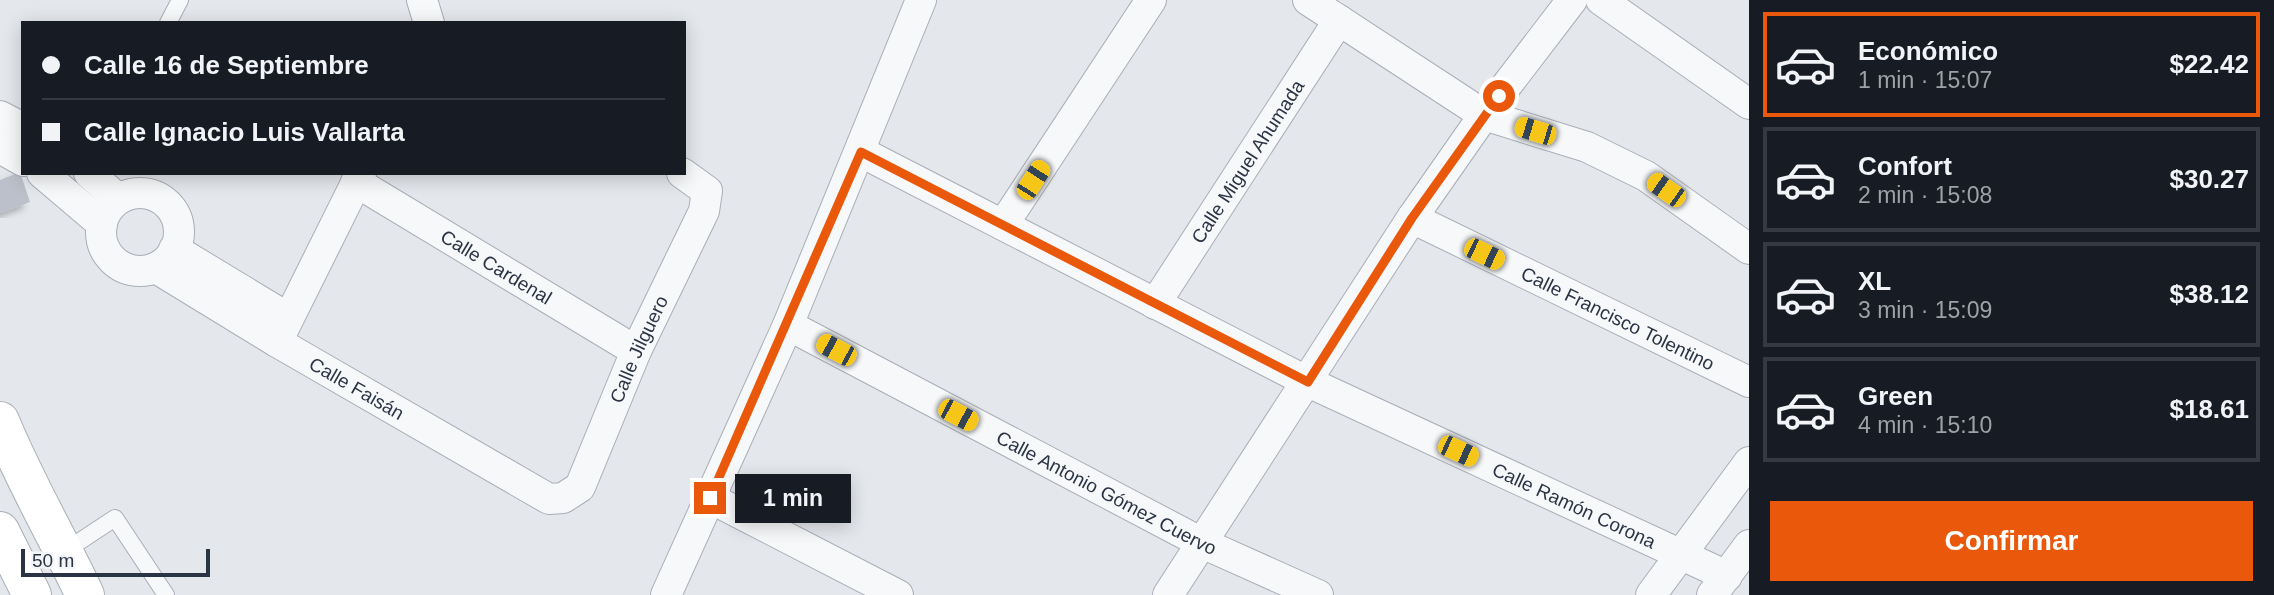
<!DOCTYPE html>
<html lang="es">
<meta charset="utf-8">
<style>
body{margin:0;font-family:Helvetica,sans-serif;background:#20242c;color:#f1f3f6;height:100vh;display:flex;flex-direction:column;font-size:26px;white-space:nowrap}
*{box-sizing:border-box;margin:0}
p{font-size:23px;color:#9ea1a6}
.icon{flex:none;width:38px;height:38px;fill:none;stroke:currentColor;stroke-width:2;stroke-linecap:round;stroke-linejoin:round}
.map{position:relative;flex:1;overflow:hidden}
.drawer{display:flex;flex-direction:column;background:#171b24;width:525px}
.drawer>*{flex:none}
.guide{position:absolute;left:21px;top:21px;width:665px;height:154px;border-radius:0px;box-shadow:0 4px 18px #0003;display:grid;align-content:center;height:154px;padding:0 21px;background:#171b24}
.scale{position:absolute;left:21px;bottom:18px;width:189px;box-sizing:border-box;padding-left:7px;border:4px solid #2b3445;border-top:0;font-size:19px;line-height:24px;white-space:nowrap;color:#2b3445;-webkit-text-stroke:5px #f4f6f9;paint-order:stroke}
.end{position:absolute;width:32px;height:32px;margin:-16px;border:9px solid #ea580c;background:#fff;box-shadow:0 0 0 4px #fff}
.from{border-radius:50%}
.bubble{position:absolute;height:49px;border-radius:0px;background:#171b24;box-shadow:0 4px 18px #0003;font-size:23px;font-weight:600;line-height:49px;text-align:center}
.car{position:absolute;width:21px;height:42px;margin:-21px -10px;border-radius:9px;box-shadow:0 0 5px 2px #0007;background:linear-gradient(#f5c518 24%,#345 0 40%,#f5c518 0 76%,#345 0 86%,#f5c518 0)}
.guide b{display:flex;align-items:center;gap:24px;height:66px;font-size:26px}
.guide b+b{border-top:2px solid #363941}
.guide i{width:18px;height:18px;background:#f1f3f6}
ul{padding:12px 0 0;list-style:none}
li{display:flex;align-items:center;gap:21px;height:105px;margin:0 14px 10px;padding:0 7px;border:4px solid #363941;border-radius:0px}
li div{flex:1}
li b{display:block;font-size:26px}
li em{font-style:normal;font-weight:600}
li.current{border-color:#ea580c}
li>.icon{width:63px;height:63px;stroke-width:1.5}
.cta{display:flex;gap:14px;margin-top:auto;padding:14px 21px}
.cta a{flex:1;height:80px;border-radius:0px;background:#ea580c;color:#fff;font-size:28px;font-weight:600;line-height:80px;text-align:center}
main{display:flex;flex:1;min-height:0}
.map>svg:first-child{display:block}
.building{fill:#bbc0ca;filter:url(#shadow)}
.lines{fill:none;stroke-linecap:round;stroke-linejoin:round}
.lane-casing{stroke:#a9aeb7;stroke-width:18}
.street-casing{stroke:#a9aeb7;stroke-width:32}
.secondary-casing{stroke:#a9aeb7;stroke-width:40}
.lane{stroke:#f7f8fa;stroke-width:16}
.street{stroke:#f7f8fa;stroke-width:30}
.secondary{stroke:#fff;stroke-width:38}
.route{stroke:#ea580c;stroke-width:9}
.labels{text-anchor:middle;stroke-width:7;stroke-linejoin:round;paint-order:stroke}
.street-label{font-size:19px;fill:#2b3445;stroke:#f4f6f9}
</style>
<main>
<div class="map">
<svg width="1749" height="595" viewBox="0 0 1749 595">
<defs>
<filter id="shadow"><feDropShadow dx="-6" dy="6" stdDeviation="3.5" flood-color="#0004"/></filter>
</defs>
<rect width="100%" height="100%" fill="#e4e7ec"/>
<path class="building" d="M20 172 30 202 0 213V180Z"/>
<g class="lines">
<defs>
<path id="lane" d="M168 23 180 0
M65 551 115 518 166 595"/>
<g id="street">
<path d="M422 0 429 23"/>
<path d="M1308 0 1484 115 1587 147 1646 176 1749 249"/>
<path d="M1601 0 1749 104"/>
<path d="M0 116 23 128"/>
<path d="M0 148 23 161"/>
<path id="s1" d="M861 152 1308 382 1727 576"/>
<path d="M42 173 102 224"/>
<path d="M89 173 118 199"/>
<path id="s2" d="M356 182 636 351"/>
<circle cx="140" cy="232" r="39"/>
<path id="s3" d="M1412 218 1749 382"/>
<path d="M1003 225 1151 0"/>
<path d="M174 249 288 318"/>
<path id="s4" d="M156 268 277 342 549 499 563 498 580 487 636 351 704 211 707 191 682 173"/>
<path id="s5" d="M1155 304 1339 20"/>
<path id="s6" d="M788 325 1202 543 1318 595"/>
<path d="M277 342 361 173"/>
<path d="M710 498 898 595"/>
<path d="M666 595 788 325 921 0"/>
<path d="M1168 595 1412 218 1484 115 1572 0"/>
<path d="M1651 595 1749 462"/>
<path d="M1712 595 1749 545"/>
</g>
<path id="secondary" d="M0 421C25 482 57 536 85 595
M0 531 32 595"/>
</defs>
<use href="#lane" class="lane-casing"/>
<use href="#street" class="street-casing"/>
<use href="#secondary" class="secondary-casing"/>
<use href="#lane" class="lane"/>
<use href="#street" class="street"/>
<use href="#secondary" class="secondary"/>
</g>
<g class="lines">
<path class="route" d="M710 498 861 152 1308 382 1412 218 1499 96"/>
</g>
<g class="labels">
<g class="street-label">
<text dy="7" stroke="none"><textPath href="#s5" startOffset="170">Calle Miguel Ahumada</textPath></text>
<text dy="7" stroke="none"><textPath href="#s2" startOffset="164">Calle Cardenal</textPath></text>
<text dy="7" stroke="none"><textPath href="#s3" startOffset="229">Calle Francisco Tolentino</textPath></text>
<text dy="7" stroke="none"><textPath href="#s4" startOffset="640">Calle Jilguero</textPath></text>
<text dy="7" stroke="none"><textPath href="#s4" startOffset="234">Calle Faisán</textPath></text>
<text dy="7" stroke="none"><textPath href="#s6" startOffset="360">Calle Antonio Gómez Cuervo</textPath></text>
<text dy="7" stroke="none"><textPath href="#s1" startOffset="796">Calle Ramón Corona</textPath></text>
</g>
</g>
</svg>
<div class="scale">50 m</div>
<i class="end from" style="left:1499px;top:96px"></i>
<i class="end" style="left:710px;top:498px"></i>
<div class="bubble" style="left:735px;top:474px;width:116px">1 min</div>
<i class="car" style="left:1535px;top:131px;rotate:287deg"></i>
<i class="car" style="left:1033px;top:180px;rotate:33deg"></i>
<i class="car" style="left:1666px;top:190px;rotate:305deg"></i>
<i class="car" style="left:1484px;top:254px;rotate:116deg"></i>
<i class="car" style="left:836px;top:350px;rotate:298deg"></i>
<i class="car" style="left:958px;top:415px;rotate:118deg"></i>
<i class="car" style="left:1458px;top:451px;rotate:115deg"></i>
<div class="guide">
<b><i class="from"></i>Calle 16 de Septiembre</b>
<b><i></i>Calle Ignacio Luis Vallarta</b>
</div>
</div>
<section class="drawer">
<ul>
<li class="current"><svg class="icon" aria-label="car" viewBox="0 0 24 24"><path d="M5 17H2v-5l4-1 3-4h7l3 4 3 1v5h-3M9 17h6M6 11h13"/><circle cx="7" cy="17" r="2"/><circle cx="17" cy="17" r="2"/></svg><div><b>Económico</b><p>1 min · 15:07</p></div><em>$22.42</em></li>
<li><svg class="icon" aria-label="car" viewBox="0 0 24 24"><path d="M5 17H2v-5l4-1 3-4h7l3 4 3 1v5h-3M9 17h6M6 11h13"/><circle cx="7" cy="17" r="2"/><circle cx="17" cy="17" r="2"/></svg><div><b>Confort</b><p>2 min · 15:08</p></div><em>$30.27</em></li>
<li><svg class="icon" aria-label="car" viewBox="0 0 24 24"><path d="M5 17H2v-5l4-1 3-4h7l3 4 3 1v5h-3M9 17h6M6 11h13"/><circle cx="7" cy="17" r="2"/><circle cx="17" cy="17" r="2"/></svg><div><b>XL</b><p>3 min · 15:09</p></div><em>$38.12</em></li>
<li><svg class="icon" aria-label="car" viewBox="0 0 24 24"><path d="M5 17H2v-5l4-1 3-4h7l3 4 3 1v5h-3M9 17h6M6 11h13"/><circle cx="7" cy="17" r="2"/><circle cx="17" cy="17" r="2"/></svg><div><b>Green</b><p>4 min · 15:10</p></div><em>$18.61</em></li>
</ul>
<div class="cta"><a>Confirmar</a></div>
</section>
</main>
